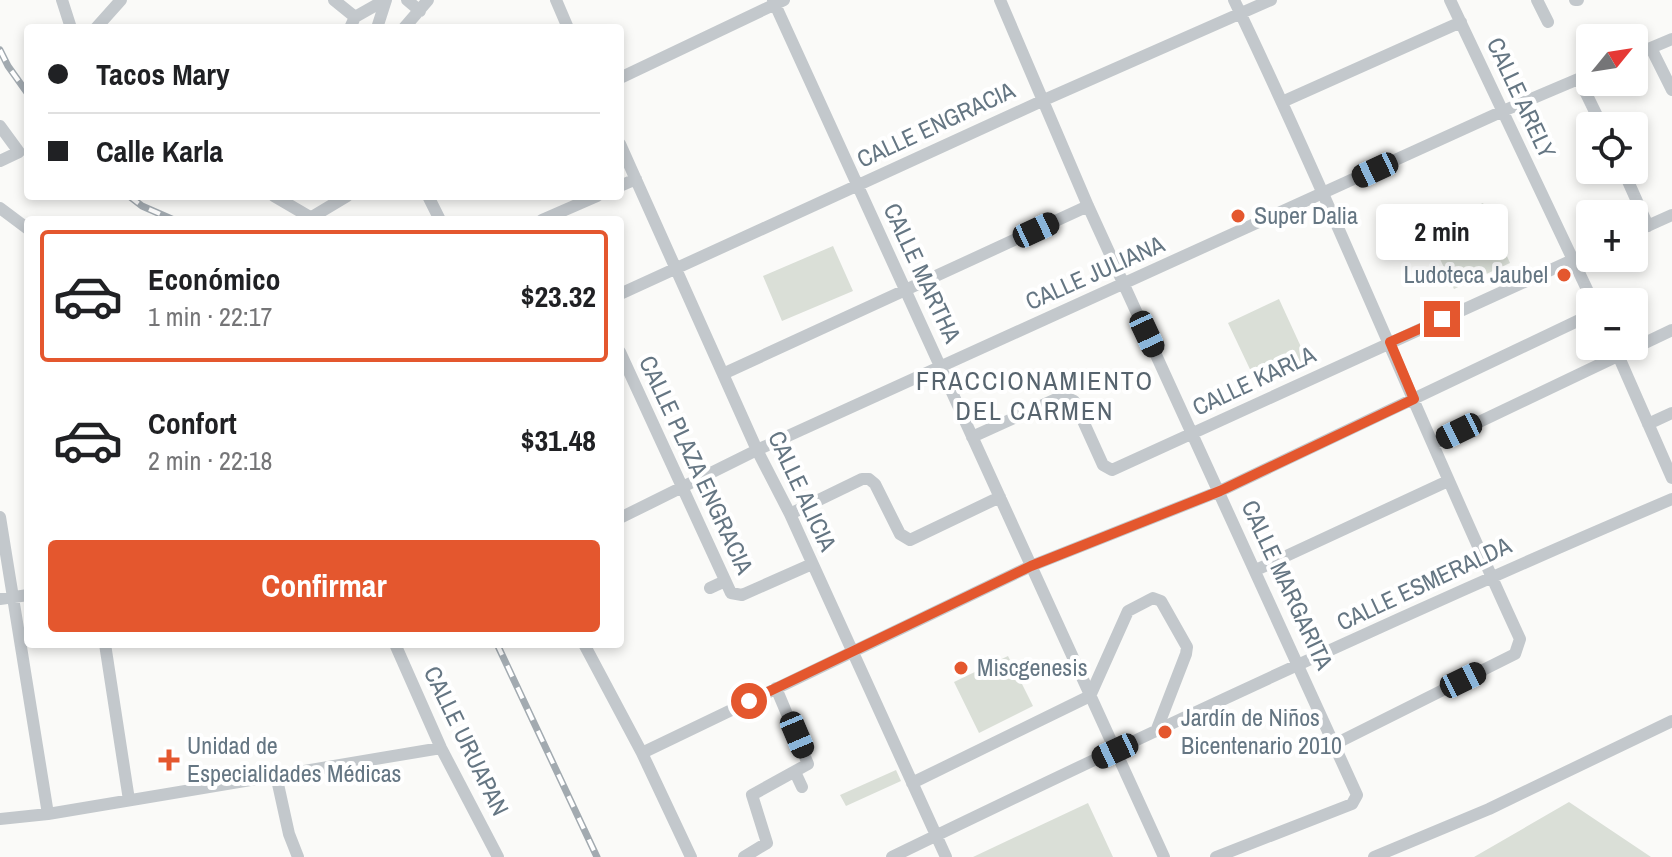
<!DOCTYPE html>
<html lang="es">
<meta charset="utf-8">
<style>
body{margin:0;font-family:"Archivo Narrow",sans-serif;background:#f6f6f6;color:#202124;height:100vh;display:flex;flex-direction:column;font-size:30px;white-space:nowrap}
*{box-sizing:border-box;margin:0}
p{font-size:26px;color:#757577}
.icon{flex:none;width:44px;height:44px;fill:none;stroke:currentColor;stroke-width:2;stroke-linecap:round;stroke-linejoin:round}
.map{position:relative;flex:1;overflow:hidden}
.details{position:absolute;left:24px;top:216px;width:600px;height:432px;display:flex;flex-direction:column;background:#fff;border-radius:8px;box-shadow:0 4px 12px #0003}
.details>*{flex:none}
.hud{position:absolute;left:24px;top:24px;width:600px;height:176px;border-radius:8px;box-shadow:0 4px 12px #0003;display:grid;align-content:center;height:176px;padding:0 24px;background:#fff}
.needle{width:52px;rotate:60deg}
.controls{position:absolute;left:1576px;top:24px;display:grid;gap:16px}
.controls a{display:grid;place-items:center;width:72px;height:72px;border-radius:8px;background:#fff;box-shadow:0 4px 12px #0003;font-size:40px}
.end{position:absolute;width:36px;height:36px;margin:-18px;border:10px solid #e4572e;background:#fff;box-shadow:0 0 0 4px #fff}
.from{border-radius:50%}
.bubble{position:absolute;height:56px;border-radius:8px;background:#fff;box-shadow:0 4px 12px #0003;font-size:26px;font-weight:700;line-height:56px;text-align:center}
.car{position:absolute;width:24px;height:48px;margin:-24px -12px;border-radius:10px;box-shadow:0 0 6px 2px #0007;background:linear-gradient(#222 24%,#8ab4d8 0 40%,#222 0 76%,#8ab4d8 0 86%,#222 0)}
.hud b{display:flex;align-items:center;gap:28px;height:76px;font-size:30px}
.hud b+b{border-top:2px solid #e0e0e0}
.hud i{width:20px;height:20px;background:#202124}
ul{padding:14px 0 0;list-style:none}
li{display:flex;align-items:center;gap:24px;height:132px;margin:0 16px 12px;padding:0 8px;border:4px solid transparent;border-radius:8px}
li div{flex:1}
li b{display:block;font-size:30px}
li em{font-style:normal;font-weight:700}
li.on{border-color:#e4572e}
li>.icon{width:72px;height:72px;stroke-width:1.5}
.action{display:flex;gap:16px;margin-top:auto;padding:16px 24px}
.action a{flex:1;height:92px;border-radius:8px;background:#e4572e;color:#fff;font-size:32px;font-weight:700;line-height:92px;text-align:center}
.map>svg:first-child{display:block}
.green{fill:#dadfd7}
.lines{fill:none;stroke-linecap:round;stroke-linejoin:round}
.street{stroke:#c3c8cc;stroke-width:12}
.rail-casing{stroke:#a2aab0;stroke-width:7}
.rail{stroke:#fff;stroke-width:4;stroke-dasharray:12;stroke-linecap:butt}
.route{stroke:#e4572e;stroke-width:10}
.poi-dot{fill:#e4572e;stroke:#fff;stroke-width:3}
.labels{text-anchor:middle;stroke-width:8;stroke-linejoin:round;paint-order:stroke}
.street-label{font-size:24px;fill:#657683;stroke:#fff}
.poi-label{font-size:24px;fill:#657683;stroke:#fff;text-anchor:start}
.neighbourhood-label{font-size:26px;letter-spacing:2px;fill:#57646e;stroke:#fff}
</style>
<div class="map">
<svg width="1672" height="857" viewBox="0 0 1672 857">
<rect width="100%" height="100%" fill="#fafaf8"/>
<path class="green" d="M1483 203 1510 263 1454 289 1426 229Z
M833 246 853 291 782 321 763 276Z
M1279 299 1307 360 1257 384 1228 323Z
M1008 656 1033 706 979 733 954 682Z
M896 770 901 781 846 806 840 795Z
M1569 802 1651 857H1474Z
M1088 803 1113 857H973Z"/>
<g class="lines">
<path class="street" d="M62 0 71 28
M334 0 355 17
M407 0 420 11
M556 0 568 28
M773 0 1164 857
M1000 0 1088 206 1357 795 1352 804 1216 857
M1234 0C1335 211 1422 427 1520 639L1515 654 1335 744
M1450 0 1593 302
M1537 0 1548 22
M1575 0H1578
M96 28 121 0
M350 28 355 17 385 0
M377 28 386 0
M404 28 428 0
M1651 48 1672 90
M1634 55 1672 39
M620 78 784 0
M1579 79 1602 126
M1282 102 1461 22
M0 126 19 152 0 161
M620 144 757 450 790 514 946 857
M1623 170 1648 226
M620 186 636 179
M274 196 315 220
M428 196 440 220
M0 208 28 229
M312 217 347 196
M542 220 597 196
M1634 232 1672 215
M620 294 1044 100 1271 0
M1614 346 1672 478
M620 352 731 593 742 595 812 564
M725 373 1088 206
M1648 424 1672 413
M972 437 1063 396 1074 401 1103 465 1112 470 1590 252
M1433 444 1672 330
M790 514 862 479H869L875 484 900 534 910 540 1000 497
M0 517 48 814
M620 518 757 450 1503 111 1590 74
M1256 570 1448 481
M710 588 725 581
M0 599 28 595
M105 644 129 800
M395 644 441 748 498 857
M584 644 642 753 691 857
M642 753 1031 566 1220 491 1590 315
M795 772 802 787
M276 775 289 834 298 857
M912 783 1090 696 1128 611 1153 598 1161 601 1187 647 1186 654 1157 729
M0 819 48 814 441 748
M744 857 767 843 752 795 808 764 776 688
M892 857C1149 732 1409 611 1672 499
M1374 857 1489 809 1672 721"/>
<defs>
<path id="rail" d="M0 50 8 66 28 94
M129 196 142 206 174 220
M497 644 597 857"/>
</defs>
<use href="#rail" class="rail-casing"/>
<use href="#rail" class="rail"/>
</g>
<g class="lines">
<path class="route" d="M749 701 1031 566 1220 491 1414 399 1390 342 1442 319"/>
</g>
<g class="poi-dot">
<circle cx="1238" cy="216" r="8"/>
<circle cx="1564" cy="275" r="8"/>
<circle cx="961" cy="668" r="8"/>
<circle cx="1165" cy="732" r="8"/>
<path d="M165 748h8v8h8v8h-8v8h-8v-8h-8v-8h8z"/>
</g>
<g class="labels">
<g class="street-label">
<text transform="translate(1521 98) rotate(65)" y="8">CALLE ARELY</text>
<text transform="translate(936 125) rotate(-25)" y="8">CALLE ENGRACIA</text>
<text transform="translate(922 273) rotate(65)" y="8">CALLE MARTHA</text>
<text transform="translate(1095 273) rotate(-24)" y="8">CALLE JULIANA</text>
<text transform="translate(1254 381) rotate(-25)" y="8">CALLE KARLA</text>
<text transform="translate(696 465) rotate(65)" y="8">CALLE PLAZA ENGRACIA</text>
<text transform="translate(802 491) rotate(65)" y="8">CALLE ALICIA</text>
<text transform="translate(1424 584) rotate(-25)" y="8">CALLE ESMERALDA</text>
<text transform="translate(1287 585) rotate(65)" y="8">CALLE MARGARITA</text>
<text transform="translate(466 741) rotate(64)" y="8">CALLE URUAPAN</text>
</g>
<g class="poi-label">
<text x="1254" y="224">Super Dalia</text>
<text x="1548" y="283" text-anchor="end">Ludoteca Jaubel</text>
<text x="977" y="676">Miscgenesis</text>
<text x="1181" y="726">Jardín de Niños<tspan x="1181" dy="28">Bicentenario 2010</tspan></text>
<text x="187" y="754">Unidad de<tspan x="187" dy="28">Especialidades Médicas</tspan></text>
</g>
<g class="neighbourhood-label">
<text x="1035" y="390">FRACCIONAMIENTO<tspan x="1035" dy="30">DEL CARMEN</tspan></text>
</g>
</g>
</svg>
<div class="controls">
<a><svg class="needle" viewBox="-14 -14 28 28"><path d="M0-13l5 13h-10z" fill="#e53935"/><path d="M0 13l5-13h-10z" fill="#757577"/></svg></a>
<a><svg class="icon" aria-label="locate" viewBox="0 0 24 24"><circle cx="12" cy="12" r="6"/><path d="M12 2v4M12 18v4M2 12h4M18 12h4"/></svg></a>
<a>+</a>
<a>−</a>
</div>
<i class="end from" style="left:749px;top:701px"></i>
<i class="end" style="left:1442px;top:319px"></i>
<div class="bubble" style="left:1376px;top:204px;width:132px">2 min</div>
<i class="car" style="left:1375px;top:170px;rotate:245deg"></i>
<i class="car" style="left:1036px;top:230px;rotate:65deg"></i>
<i class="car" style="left:1147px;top:334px;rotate:155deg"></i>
<i class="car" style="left:1459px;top:431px;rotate:244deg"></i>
<i class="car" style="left:1463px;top:680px;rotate:64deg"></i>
<i class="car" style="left:797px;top:735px;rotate:157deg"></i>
<i class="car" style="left:1115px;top:751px;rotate:245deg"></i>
<div class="hud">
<b><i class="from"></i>Tacos Mary</b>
<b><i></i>Calle Karla</b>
</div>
<section class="details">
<ul>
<li class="on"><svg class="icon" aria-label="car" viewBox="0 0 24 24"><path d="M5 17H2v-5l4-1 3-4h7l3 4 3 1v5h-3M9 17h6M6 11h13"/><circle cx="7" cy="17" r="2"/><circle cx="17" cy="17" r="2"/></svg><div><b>Económico</b><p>1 min · 22:17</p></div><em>$23.32</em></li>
<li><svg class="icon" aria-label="car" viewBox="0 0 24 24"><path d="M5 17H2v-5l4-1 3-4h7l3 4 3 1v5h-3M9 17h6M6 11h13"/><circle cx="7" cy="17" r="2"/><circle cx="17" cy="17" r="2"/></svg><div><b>Confort</b><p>2 min · 22:18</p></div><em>$31.48</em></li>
</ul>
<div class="action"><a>Confirmar</a></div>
</section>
</div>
